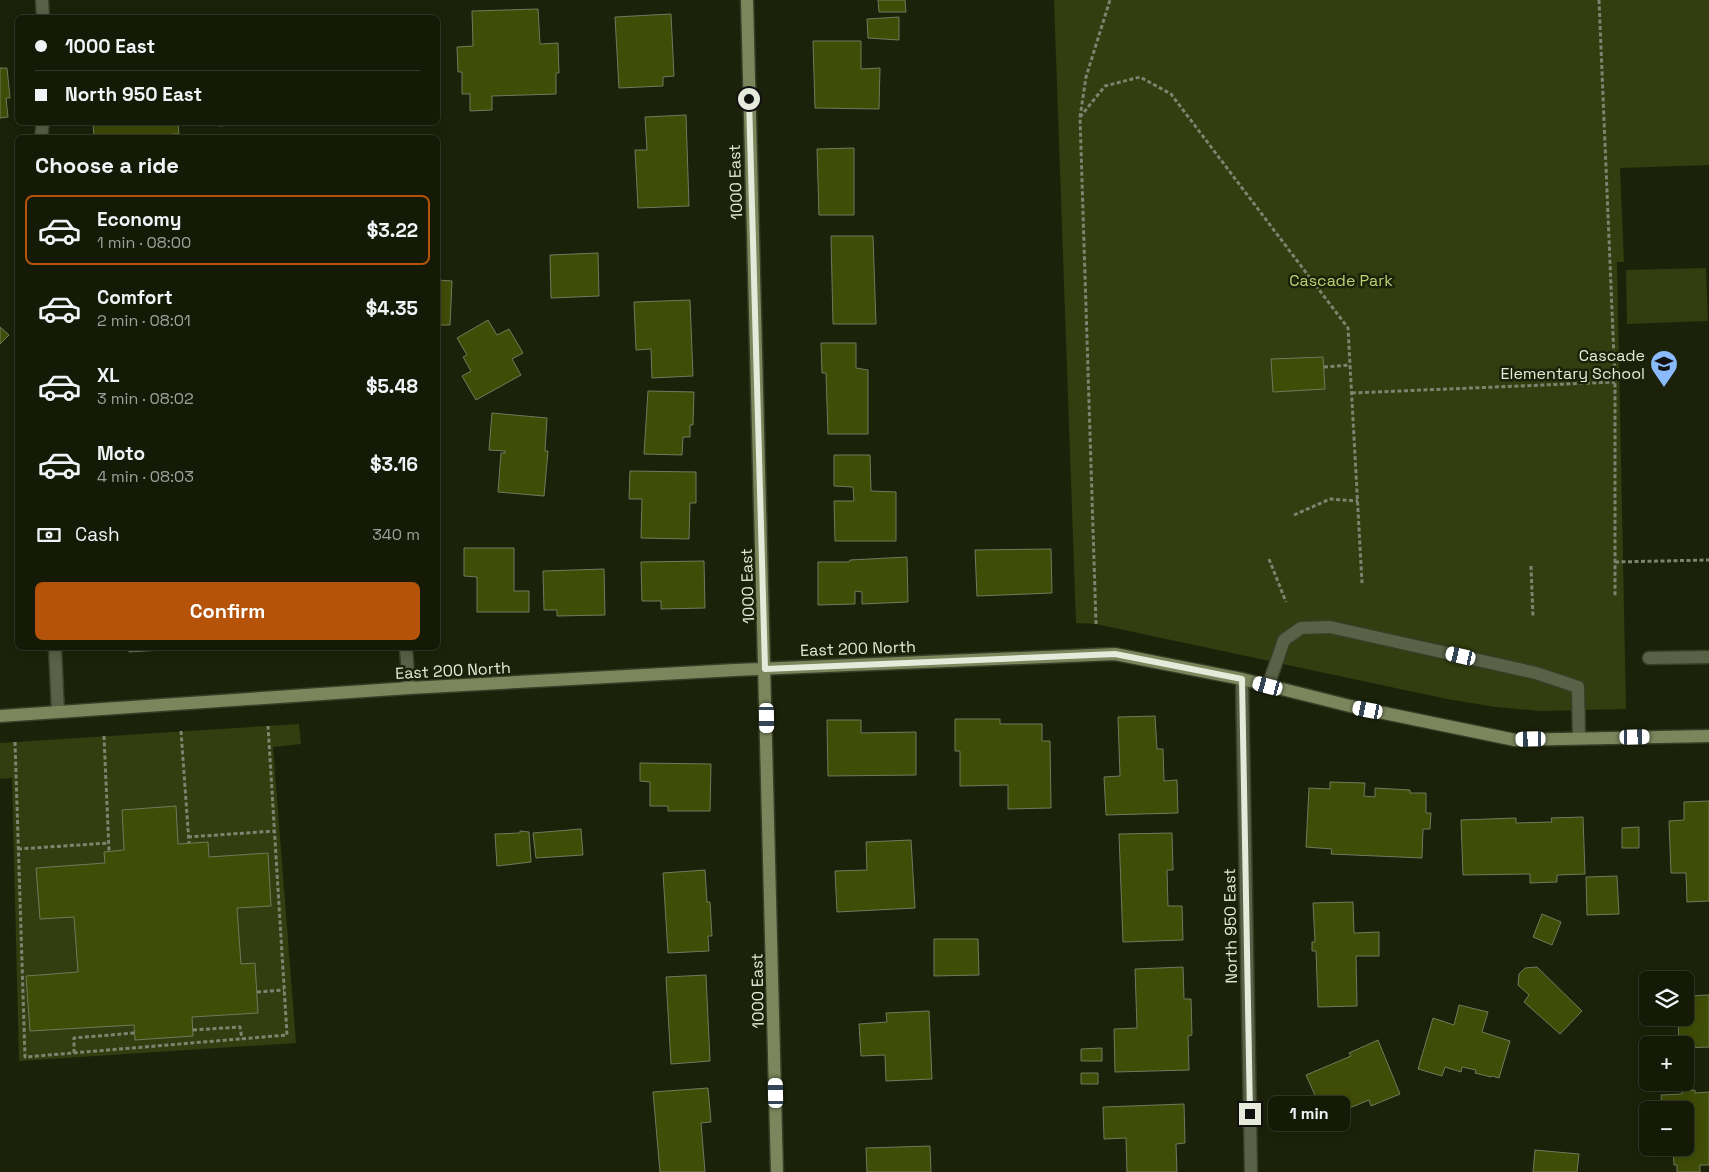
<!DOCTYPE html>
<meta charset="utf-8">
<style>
body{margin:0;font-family:"Space Grotesk",sans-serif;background:#1e2311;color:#f1f3f6;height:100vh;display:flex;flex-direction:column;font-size:19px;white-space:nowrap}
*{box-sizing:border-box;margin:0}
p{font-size:16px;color:#9da19b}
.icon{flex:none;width:28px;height:28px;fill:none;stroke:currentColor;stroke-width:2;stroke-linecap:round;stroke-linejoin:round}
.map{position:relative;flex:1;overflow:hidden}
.panel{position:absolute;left:15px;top:135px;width:425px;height:515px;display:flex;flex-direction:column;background:#151a07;border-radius:8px;box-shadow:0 2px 12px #0003,0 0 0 1px #343828}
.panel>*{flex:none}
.guide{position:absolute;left:15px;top:15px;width:425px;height:110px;border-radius:8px;box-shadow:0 2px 12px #0003,0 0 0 1px #343828;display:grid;align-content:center;height:110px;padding:0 20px;background:#151a07}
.buttons{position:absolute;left:1639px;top:971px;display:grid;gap:10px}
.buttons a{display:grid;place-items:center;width:55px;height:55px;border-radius:8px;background:#151a07;box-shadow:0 2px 12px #0003,0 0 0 1px #343828;font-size:25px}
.end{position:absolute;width:22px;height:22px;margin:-11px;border:6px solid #e5eada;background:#111;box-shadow:0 0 0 2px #111}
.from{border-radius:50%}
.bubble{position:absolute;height:35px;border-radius:8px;background:#151a07;box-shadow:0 2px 12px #0003,0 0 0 1px #343828;font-size:16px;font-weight:700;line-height:35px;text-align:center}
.car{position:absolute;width:15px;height:30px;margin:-15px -8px;border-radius:6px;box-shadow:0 0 4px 1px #0007;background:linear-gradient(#fff 24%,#345 0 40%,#fff 0 76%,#345 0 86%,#fff 0)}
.guide b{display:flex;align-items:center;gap:18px;height:48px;font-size:19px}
.guide b+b{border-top:1px solid #343828}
.guide i{width:12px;height:12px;background:#f1f3f6}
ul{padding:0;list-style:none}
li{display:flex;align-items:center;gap:15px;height:70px;margin:0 10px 8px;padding:0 10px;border:2px solid transparent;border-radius:8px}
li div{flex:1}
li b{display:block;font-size:19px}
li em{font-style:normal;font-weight:700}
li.on{border-color:#b45309}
li>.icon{width:45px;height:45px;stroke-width:1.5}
h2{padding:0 20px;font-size:22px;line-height:60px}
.pay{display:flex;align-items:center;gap:12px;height:55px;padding:0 20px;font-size:19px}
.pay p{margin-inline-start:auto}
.action{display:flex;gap:10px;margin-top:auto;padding:10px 20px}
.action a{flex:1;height:58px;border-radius:8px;background:#b45309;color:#fff;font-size:20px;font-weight:700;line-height:58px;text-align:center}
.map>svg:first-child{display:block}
.green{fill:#333d0f}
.building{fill:#404d07;stroke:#71795d}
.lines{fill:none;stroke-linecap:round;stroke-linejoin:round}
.lane-casing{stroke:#383e26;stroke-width:15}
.street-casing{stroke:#383e26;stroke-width:15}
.secondary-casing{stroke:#383e26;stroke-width:15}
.path{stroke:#7e836f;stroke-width:3;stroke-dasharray:4 2.5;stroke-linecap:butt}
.lane{stroke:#596147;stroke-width:12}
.street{stroke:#596147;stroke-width:12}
.secondary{stroke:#7b865d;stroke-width:12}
.route{stroke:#e5eada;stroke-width:6}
.labels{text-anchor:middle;stroke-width:5;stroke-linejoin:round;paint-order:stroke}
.street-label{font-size:16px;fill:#e5eada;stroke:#1c2209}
.park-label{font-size:16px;fill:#bad276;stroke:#1c2209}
.poi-label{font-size:16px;fill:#e5eada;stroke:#1c2209;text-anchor:end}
</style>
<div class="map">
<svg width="1709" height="1172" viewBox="0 0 1709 1172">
<rect width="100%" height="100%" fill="#1c2209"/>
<path class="green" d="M1054 0H1709V165L1620 168 1624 262H1617L1626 709 1541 711 1495 707 1447 699 1096 624 1076 623Z
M1706 268 1708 321 1627 324 1626 270Z
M299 724 301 744 273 747 296 1043 19 1061 12 778 0 779V743Z"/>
<path class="building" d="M878 0H905L906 12H879Z
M538 9 540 44 558 43 559 73H556V94L492 96V110L470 111V94H462V72H458L457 47 473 46 472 11Z
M671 14 674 76 663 77V86L619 88 615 17Z
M899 17V40L868 38 867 19Z
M813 41H861V69L880 68 879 109 815 108Z
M0 68H7L10 98H6L8 117 0 118Z
M686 115 689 206 638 208 635 150H647L645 117Z
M93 122H178L179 134H171V138H94Z
M218 122H264L219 126Z
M854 148V215H819L817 149Z
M831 236H873L876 324H833Z
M598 253 599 296 551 298 550 255Z
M438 280 452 281 450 325H438Z
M690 300 693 376 652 378 651 349 636 350 634 302Z
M488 320 497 335 509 329 523 353 512 359 521 375 476 400 462 376 471 371 463 357 467 355 457 338Z
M0 327 9 335 0 344Z
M821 343H856V368L868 370V434H828L826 373H822Z
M1323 357 1325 389 1273 392 1271 359Z
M648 391 694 392 693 425H690V437H683L682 455 644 454Z
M492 413 547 418 545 451H548L544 496 498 492 501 453H505V451L489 450Z
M834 455H870L871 491 896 492V541H835L834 501H854L853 487 834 486Z
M630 471 696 472V503H690L689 539 641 538 642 499H629Z
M464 548H514V591H529V612H477V577L464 576Z
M1051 549 1052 593 977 596 975 550Z
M907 557 908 602 862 604V592L855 591V604L818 605V562H849L850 560Z
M704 561 705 608 661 609V601H642L641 562Z
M604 569 605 615 557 616V610H544L543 571Z
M129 648H162V650L129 652Z
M1155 716 1157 749H1163L1164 781 1177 780 1178 813 1106 815 1104 777 1120 776 1118 717Z
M955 719H1000V724H1042V741H1050L1051 808 1008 809V785L960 786V751H955Z
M827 720H861V733L916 732V775L828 776Z
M640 763 711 764 710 811H668V806H650V782L640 781Z
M1330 782 1365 783 1364 796 1375 797V788L1410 790V793H1426V813H1431L1430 829H1423L1422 858 1331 854 1332 849 1306 847 1309 788 1330 789Z
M1709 801V901L1687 902 1686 873H1671L1669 821 1684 820V802Z
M176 806 178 844 208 842 209 857 268 853 271 906 237 908 241 964 255 963 258 1013 192 1017 193 1036 135 1040 134 1025 30 1031 26 976 78 972 74 917 40 919 36 868 105 863 104 852 124 850 122 810Z
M1583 817 1585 874 1557 875V882L1530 883V874L1463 875 1461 820 1516 818V823L1552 822 1551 818Z
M1639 827V848H1622V828Z
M581 829 583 855 536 858 533 833Z
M520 831 529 832 531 862 497 866 495 834 520 833Z
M1172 833 1173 870H1167L1168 906H1182L1183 940 1123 942 1119 834Z
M911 840 915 908 837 912 835 871 867 870 866 842Z
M705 870 707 902H710L712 936H708L709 951 668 953 663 873Z
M1617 876 1619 914 1587 915 1586 877Z
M1353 902 1354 933 1379 932V956H1356L1357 1006 1318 1007 1316 951H1312V942H1315L1313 903Z
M1542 914 1561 922 1552 945 1533 937Z
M934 939H978L979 975 934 976Z
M1183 967 1184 999H1191L1192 1035 1188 1036 1189 1070 1115 1072 1114 1029 1137 1028 1135 969Z
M1537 967 1582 1011 1560 1034 1524 1002 1529 995 1518 985 1519 974 1525 968Z
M706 975 710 1061 671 1064 666 977Z
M1709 995V1047L1685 1048V1045H1679L1678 1018H1685V996Z
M1459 1005 1488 1012 1482 1032 1510 1041 1499 1078 1492 1076 1491 1077 1475 1073 1476 1070 1462 1067 1461 1072 1445 1067 1442 1076 1418 1069 1433 1018 1454 1025Z
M929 1011 932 1079 886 1081 885 1055 861 1056 859 1024 887 1022 886 1013Z
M1378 1040 1400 1094 1371 1106 1369 1100 1325 1118 1306 1075 1351 1056 1349 1053Z
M1102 1048V1061H1081V1049Z
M1081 1073H1098V1084H1081Z
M708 1088 711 1122 701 1123 705 1172H660L653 1092Z
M1695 1090V1093L1709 1092V1165H1700V1172H1677V1165H1674L1673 1148H1685V1110H1662L1661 1095 1682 1094V1091Z
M1184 1104 1185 1143 1176 1144 1177 1172H1127L1126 1138 1104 1139 1103 1107Z
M930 1146 931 1172H867L866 1148Z
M1535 1150 1579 1154 1577 1172H1533Z"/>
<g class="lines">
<defs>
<path id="lane" d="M1649 658 1709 657
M1268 686 1284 640 1301 628 1330 627 1536 673 1578 687 1579 738"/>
<path id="street" d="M42 0 43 18
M41 138 43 122
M55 648 58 712
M406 648 409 688
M1242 679 1251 1172"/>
<path id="secondary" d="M747 0 777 1172
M0 716 409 688 735 670 1115 654 1242 679 1350 706 1515 740 1709 736"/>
</defs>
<use href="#lane" class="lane-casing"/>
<use href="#street" class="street-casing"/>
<use href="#secondary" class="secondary-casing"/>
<path class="path" d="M1599 0 1615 382V596
M1080 117 1105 86 1140 77 1171 94 1348 328 1362 583
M1324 367 1350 365
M1352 393 1615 382
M1294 515 1330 499 1358 501
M1269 559 1286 602
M1615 562 1709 560
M1531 566 1533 617
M1096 624 1080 117 1086 77 1110 0
M181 731 189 843
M104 736 109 851
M15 742 25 1057 287 1035 268 726
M188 837 275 831
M18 849 109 843
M257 992 284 990
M193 1030 240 1027 242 1039
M74 1053V1038L134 1033"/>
<use href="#lane" class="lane"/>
<use href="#street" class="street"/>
<use href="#secondary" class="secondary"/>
</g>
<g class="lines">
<path class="route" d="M749 99 765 669 1115 654 1242 679 1250 1114"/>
</g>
<defs>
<symbol id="school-pin" viewBox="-11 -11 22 30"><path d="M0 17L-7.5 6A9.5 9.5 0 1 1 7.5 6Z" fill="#89bafc" stroke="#1c2209"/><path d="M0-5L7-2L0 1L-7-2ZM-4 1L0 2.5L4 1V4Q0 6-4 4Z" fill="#111"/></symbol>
</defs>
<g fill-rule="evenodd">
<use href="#school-pin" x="1648" y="348" width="32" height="43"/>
</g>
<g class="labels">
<g class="street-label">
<text transform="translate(735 182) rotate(-92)" y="6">1000 East</text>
<text transform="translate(747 586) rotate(-92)" y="6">1000 East</text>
<text transform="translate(858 648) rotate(-2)" y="6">East 200 North</text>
<text transform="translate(453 670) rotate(-3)" y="6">East 200 North</text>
<text transform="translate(1230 926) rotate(-91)" y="6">North 950 East</text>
<text transform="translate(757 991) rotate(-91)" y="6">1000 East</text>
</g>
<g class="park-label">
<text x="1341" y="286">Cascade Park</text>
</g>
<g class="poi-label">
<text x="1645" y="361">Cascade<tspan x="1645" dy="18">Elementary School</tspan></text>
</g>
</g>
</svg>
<div class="buttons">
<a><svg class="icon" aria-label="layers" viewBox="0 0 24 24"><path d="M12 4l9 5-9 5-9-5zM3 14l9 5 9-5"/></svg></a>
<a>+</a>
<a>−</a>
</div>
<i class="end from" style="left:749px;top:99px"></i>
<i class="end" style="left:1250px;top:1114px"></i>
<div class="bubble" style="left:1268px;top:1096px;width:82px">1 min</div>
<i class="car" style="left:1461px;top:656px;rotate:283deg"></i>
<i class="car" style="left:1268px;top:686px;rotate:285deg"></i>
<i class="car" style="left:1368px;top:710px;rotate:281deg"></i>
<i class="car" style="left:767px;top:718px;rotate:179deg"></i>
<i class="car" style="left:1635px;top:737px;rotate:89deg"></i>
<i class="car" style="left:1531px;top:739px;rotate:269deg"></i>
<i class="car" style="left:776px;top:1093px;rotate:359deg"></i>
<div class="guide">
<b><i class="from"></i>1000 East</b>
<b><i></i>North 950 East</b>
</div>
<section class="panel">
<h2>Choose a ride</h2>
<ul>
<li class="on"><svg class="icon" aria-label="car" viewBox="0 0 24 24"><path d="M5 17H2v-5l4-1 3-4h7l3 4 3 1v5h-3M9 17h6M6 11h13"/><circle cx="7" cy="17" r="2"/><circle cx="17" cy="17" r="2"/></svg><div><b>Economy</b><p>1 min · 08:00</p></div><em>$3.22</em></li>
<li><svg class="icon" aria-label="car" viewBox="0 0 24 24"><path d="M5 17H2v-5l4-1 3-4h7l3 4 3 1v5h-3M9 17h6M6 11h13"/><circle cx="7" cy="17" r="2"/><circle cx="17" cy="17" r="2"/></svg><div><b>Comfort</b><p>2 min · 08:01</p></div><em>$4.35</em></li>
<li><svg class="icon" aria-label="car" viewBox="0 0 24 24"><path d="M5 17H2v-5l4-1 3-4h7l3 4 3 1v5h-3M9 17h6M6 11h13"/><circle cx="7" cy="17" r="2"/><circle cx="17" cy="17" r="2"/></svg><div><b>XL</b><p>3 min · 08:02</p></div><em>$5.48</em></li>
<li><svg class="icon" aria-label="car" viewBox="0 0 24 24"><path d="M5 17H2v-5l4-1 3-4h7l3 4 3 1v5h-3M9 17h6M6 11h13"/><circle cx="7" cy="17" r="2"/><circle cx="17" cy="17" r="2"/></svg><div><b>Moto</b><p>4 min · 08:03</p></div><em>$3.16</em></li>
</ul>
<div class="pay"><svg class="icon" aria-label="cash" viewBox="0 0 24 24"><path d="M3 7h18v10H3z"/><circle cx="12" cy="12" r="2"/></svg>Cash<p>340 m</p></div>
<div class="action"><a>Confirm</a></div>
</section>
</div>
